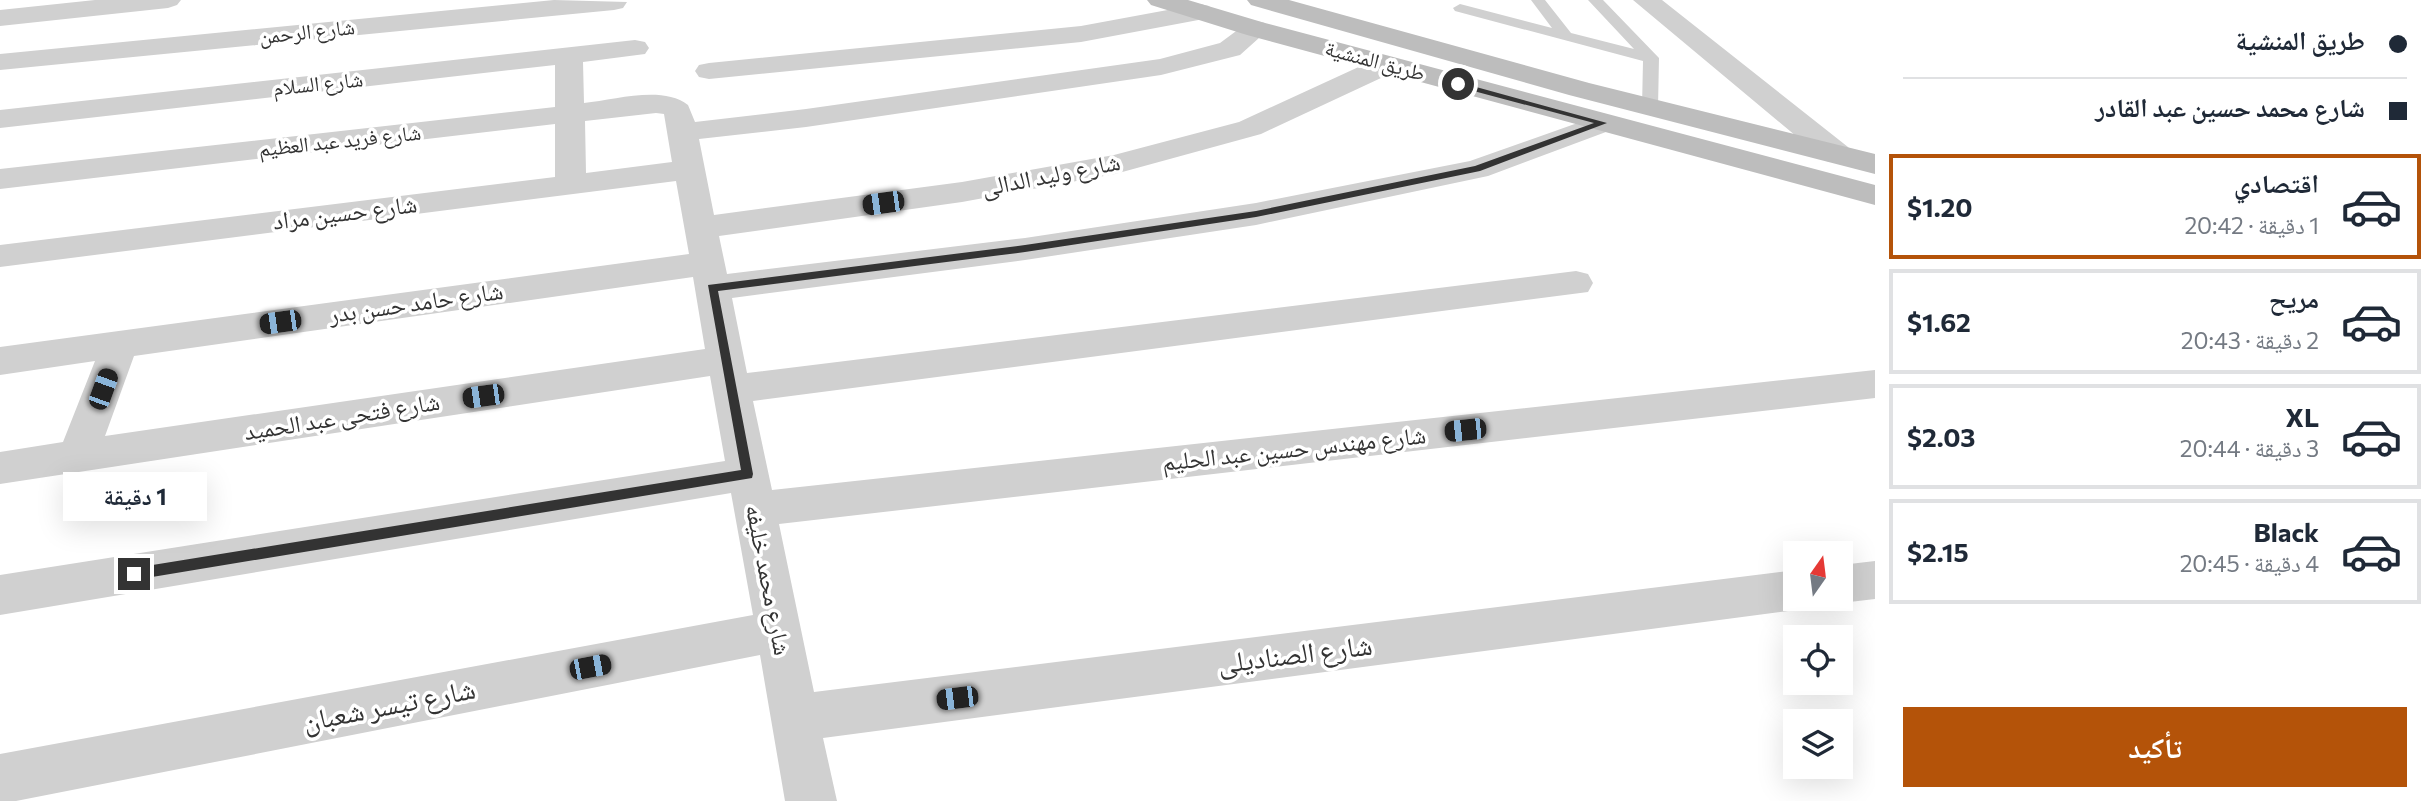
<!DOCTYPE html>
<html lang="ar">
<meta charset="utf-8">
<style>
body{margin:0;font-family:Commissioner,"Noto Naskh Arabic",sans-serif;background:#f2f2f3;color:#1f2937;direction:rtl;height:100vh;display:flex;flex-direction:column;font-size:26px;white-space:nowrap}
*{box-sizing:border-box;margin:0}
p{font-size:23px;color:#747a83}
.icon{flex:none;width:38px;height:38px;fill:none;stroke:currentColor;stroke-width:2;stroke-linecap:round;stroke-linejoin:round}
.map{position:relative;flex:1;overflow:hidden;direction:ltr}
.panel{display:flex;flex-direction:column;background:#fff;width:560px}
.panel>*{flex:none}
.top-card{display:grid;align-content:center;height:154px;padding:0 28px;background:#fff}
.needle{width:46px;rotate:14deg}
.tools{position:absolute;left:1783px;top:541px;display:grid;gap:14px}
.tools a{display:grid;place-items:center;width:70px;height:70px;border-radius:0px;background:#fff;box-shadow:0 7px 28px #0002;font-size:35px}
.end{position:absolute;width:32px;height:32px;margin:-16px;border:9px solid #333;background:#fff;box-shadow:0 0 0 4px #fff}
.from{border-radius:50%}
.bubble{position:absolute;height:49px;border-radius:0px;background:#fff;box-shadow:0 7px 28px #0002;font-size:23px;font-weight:700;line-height:49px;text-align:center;direction:rtl}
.car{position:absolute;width:21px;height:42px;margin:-21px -10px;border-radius:9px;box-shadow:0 0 5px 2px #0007;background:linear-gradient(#222 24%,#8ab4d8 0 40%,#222 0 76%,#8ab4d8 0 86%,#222 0)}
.top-card b{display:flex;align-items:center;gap:24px;height:66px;font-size:26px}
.top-card b+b{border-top:2px solid #e0e1e3}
.top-card i{width:18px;height:18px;background:#1f2937}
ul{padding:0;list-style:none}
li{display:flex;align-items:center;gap:21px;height:105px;margin:0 14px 10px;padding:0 14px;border:4px solid #e0e1e3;border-radius:0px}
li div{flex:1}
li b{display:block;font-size:26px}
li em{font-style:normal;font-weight:700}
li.on{border-color:#b45309}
li>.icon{width:63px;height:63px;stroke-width:1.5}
.action{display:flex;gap:14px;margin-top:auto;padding:14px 28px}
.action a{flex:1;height:80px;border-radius:0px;background:#b45309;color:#fff;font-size:28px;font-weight:700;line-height:80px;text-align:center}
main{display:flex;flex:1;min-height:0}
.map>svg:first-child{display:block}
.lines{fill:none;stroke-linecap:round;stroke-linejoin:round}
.lane{fill:#d0d0d0;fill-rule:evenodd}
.street{fill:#d0d0d0;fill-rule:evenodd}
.secondary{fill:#bdbdbd;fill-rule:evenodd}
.route{fill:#333}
.labels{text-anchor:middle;stroke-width:7;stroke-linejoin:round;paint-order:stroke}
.far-street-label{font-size:21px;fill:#333;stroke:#fff}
.street-label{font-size:24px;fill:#333;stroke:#fff}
.near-street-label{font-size:28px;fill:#333;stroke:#fff}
</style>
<main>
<section class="panel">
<div class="top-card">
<b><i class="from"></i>طريق المنشية</b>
<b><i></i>شارع محمد حسين عبد القادر</b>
</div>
<ul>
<li class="on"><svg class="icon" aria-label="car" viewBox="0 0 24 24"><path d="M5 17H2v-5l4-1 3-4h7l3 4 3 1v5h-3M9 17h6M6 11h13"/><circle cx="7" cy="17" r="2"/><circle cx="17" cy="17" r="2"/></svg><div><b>اقتصادي</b><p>1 دقيقة · 20:42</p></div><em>$1.20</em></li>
<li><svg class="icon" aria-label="car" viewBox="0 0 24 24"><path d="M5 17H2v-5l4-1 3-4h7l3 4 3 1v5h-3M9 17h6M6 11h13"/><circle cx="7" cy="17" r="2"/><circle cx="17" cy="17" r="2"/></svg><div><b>مريح</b><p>2 دقيقة · 20:43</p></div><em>$1.62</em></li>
<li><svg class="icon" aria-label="car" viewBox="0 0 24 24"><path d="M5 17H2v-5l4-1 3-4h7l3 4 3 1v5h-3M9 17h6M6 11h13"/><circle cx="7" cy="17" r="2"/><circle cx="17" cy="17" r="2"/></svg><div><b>XL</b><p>3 دقيقة · 20:44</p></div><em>$2.03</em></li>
<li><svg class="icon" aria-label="car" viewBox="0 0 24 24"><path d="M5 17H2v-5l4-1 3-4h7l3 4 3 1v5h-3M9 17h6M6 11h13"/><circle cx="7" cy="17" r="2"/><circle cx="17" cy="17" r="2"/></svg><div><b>Black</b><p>4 دقيقة · 20:45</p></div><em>$2.15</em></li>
</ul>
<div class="action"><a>تأكيد</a></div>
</section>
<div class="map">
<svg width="1875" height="801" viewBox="0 0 1875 801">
<rect width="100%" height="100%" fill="#fff"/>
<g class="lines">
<path class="lane" d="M1531 0H1545L1571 33 1634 49 1588 0H1603L1659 58 1658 107 1656 110H1644L1642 107 1643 61 1455 11 1453 8 1460 4 1552 28Z"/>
<path class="street" d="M95 0H181L177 5 168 8 0 26V10Z
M554 0 627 2 623 8 614 10 0 70V54Z
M1633 0H1662L1848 147 1852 154 1848 161 1837 163 1826 161Z
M1200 4 1209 6 1213 12 1209 18 1081 42 709 79 699 77 695 71 699 65 709 63 1081 26Z
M1256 21 1265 23 1269 29 1240 55 1161 75 806 127 699 139 714 215 962 182 1114 155 1239 122 1376 59 1386 57 1396 59 1400 65 1396 71 1261 134 1115 174 962 202 719 236 727 274 1025 238 1256 203 1470 161 1603 114 1614 117 1618 123 1614 129 1488 176 1256 225 1025 260 732 298 747 373 1576 271 1588 274 1593 283 1588 292 753 401 772 490 1875 370V398L779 524 814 692 1796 570V598H1814L1812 604 1796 610 823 738 837 801H785L760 655 16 801H0V754L753 615 731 493 0 615V575L725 461 710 376 0 484V452L63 442 95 361 0 375V347L689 254 676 181 0 267V245L555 177V124L0 189V169L555 107V65L0 128V110L635 40 645 42 649 48 645 54 583 62 584 103C615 100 662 85 688 105L695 122 806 109 1160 59 1220 43 1247 23ZM656 113 664 114 672 162 586 173 585 121ZM693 277 705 349 105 436 134 356Z
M1875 561V599L1841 603 1827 598H1841V565Z"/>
<path class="secondary" d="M1147 0H1188L1265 23 1875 185V205L1247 35 1151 5Z
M1247 0H1289L1589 83 1875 154V174L1569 95 1251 5Z"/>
</g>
<path class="route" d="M1458 82 1607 123 1480 171 1256 217 1025 252 718 291 753 474 752 478 134 580 127 574 134 568 741 470 708 285 1025 245 1256 211 1475 166 1594 123 1455 86Z"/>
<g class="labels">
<g class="far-street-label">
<text transform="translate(307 32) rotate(-6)" y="7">شارع الرحمن</text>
<text transform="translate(1375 61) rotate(15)" y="7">طريق المنشية</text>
<text transform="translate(318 84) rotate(-6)" y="7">شارع السلام</text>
<text transform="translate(340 141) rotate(-6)" y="7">شارع فريد عبد العظيم</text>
</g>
<g class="street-label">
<text transform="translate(1051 175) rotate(-11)" y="8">شارع وليد الدالى</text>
<text transform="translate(345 213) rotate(-7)" y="8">شارع حسين مراد</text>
<text transform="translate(416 303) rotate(-8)" y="8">شارع حامد حسن بدر</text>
<text transform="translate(342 417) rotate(-9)" y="8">شارع فتحى عبد الحميد</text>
<text transform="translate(1294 449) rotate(-6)" y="8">شارع مهندس حسين عبد الحليم</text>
<text transform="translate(768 580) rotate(79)" y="8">شارع محمد خليفه</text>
</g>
<g class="near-street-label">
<text transform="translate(1295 654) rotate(-7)" y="10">شارع الصناديلى</text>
<text transform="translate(389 705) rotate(-11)" y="10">شارع تيسر شعبان</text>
</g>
</g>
</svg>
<div class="tools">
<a><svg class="needle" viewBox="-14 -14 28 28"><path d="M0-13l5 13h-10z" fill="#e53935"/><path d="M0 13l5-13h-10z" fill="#747a83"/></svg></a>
<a><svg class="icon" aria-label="locate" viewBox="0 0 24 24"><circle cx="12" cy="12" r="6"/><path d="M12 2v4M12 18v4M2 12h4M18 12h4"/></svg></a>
<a><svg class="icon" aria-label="layers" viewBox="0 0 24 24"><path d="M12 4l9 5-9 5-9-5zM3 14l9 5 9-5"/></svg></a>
</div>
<i class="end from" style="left:1458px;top:84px"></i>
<i class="end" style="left:134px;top:574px"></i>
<div class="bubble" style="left:63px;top:472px;width:144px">1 دقيقة</div>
<i class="car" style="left:883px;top:203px;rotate:262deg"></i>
<i class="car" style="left:280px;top:322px;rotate:262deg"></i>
<i class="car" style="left:103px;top:389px;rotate:20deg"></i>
<i class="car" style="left:483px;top:396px;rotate:262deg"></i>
<i class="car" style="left:1465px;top:430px;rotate:264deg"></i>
<i class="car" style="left:590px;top:667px;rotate:79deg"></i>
<i class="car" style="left:957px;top:698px;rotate:263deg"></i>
</div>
</main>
